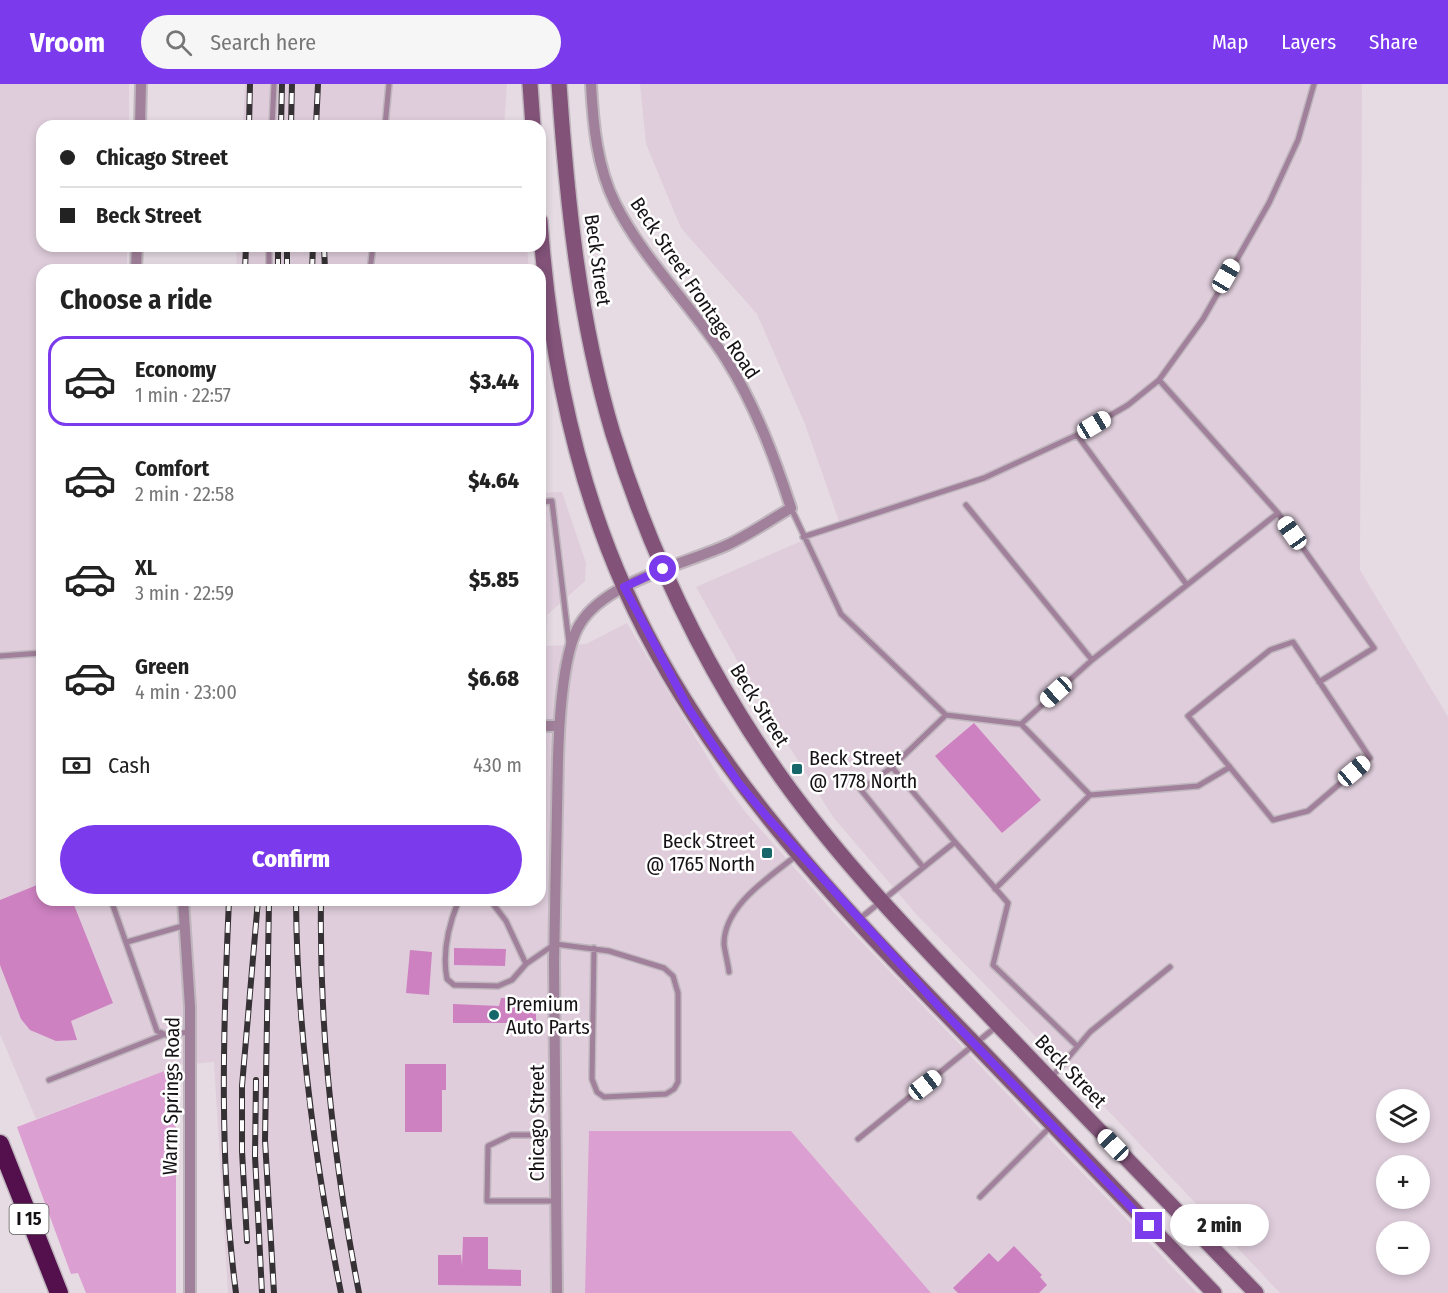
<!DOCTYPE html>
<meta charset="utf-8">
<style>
body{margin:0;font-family:"Fira Sans Condensed",sans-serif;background:#f6f6f6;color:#222;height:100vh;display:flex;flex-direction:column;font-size:22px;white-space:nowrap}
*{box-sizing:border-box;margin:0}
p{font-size:20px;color:#767676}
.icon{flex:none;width:33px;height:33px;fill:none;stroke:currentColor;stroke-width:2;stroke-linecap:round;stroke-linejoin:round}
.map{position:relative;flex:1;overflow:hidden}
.sheet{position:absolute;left:36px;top:180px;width:510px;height:642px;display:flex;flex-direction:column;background:#fff;border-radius:18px;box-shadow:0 3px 9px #0003}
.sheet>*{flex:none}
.banner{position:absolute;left:36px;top:36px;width:510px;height:132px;border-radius:18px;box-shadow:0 3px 9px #0003;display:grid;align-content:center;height:132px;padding:0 24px;background:#fff}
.tools{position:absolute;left:1376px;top:1005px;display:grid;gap:12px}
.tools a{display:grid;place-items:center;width:54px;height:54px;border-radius:50%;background:#fff;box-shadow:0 3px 9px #0003;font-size:30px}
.end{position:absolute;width:27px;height:27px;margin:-14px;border:8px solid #7c3aed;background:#fff;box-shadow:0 0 0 3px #fff}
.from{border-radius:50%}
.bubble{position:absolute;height:42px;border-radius:21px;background:#fff;box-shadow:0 3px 9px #0003;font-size:20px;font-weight:800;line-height:42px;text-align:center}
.car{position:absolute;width:18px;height:36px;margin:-18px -9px;border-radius:8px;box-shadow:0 0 4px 2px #0007;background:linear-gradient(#fff 24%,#345 0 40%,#fff 0 76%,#345 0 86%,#fff 0)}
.banner b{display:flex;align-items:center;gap:21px;height:57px;font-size:22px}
.banner b+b{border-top:2px solid #e0e0e0}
.banner i{width:15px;height:15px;background:#222}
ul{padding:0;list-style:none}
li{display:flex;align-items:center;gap:18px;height:90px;margin:0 12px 9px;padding:0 12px;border:3px solid transparent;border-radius:18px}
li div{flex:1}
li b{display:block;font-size:22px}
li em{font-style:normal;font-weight:800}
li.selected{border-color:#7c3aed}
li>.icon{width:54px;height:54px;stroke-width:1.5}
h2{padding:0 24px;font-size:27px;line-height:72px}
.pay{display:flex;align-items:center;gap:15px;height:66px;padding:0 24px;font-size:22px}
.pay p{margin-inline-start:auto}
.action{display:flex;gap:12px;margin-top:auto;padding:12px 24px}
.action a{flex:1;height:69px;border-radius:36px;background:#7c3aed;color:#fff;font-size:24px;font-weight:800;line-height:69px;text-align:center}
header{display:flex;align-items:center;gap:36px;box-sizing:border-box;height:84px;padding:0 30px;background:#7c3aed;color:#fff}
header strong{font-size:28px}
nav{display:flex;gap:33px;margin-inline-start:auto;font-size:21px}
.search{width:420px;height:54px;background:#f6f6f6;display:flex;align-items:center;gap:15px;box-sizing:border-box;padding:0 21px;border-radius:33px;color:#767676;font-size:22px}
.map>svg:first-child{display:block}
.built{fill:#dfcddb;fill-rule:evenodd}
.green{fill:#dc9fd1}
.building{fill:#cd81c0}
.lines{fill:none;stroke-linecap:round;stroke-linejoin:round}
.service-casing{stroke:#c0b7be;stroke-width:8}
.minor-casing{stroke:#c0b7be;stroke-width:14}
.secondary-casing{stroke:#c0b7be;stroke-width:18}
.motorway-casing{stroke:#c0b7be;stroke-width:21}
.service{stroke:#a1809b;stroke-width:5}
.minor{stroke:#a1809b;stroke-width:10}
.secondary{stroke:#825279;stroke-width:15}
.motorway{stroke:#540f4d;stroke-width:18}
.rail-casing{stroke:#363134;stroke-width:6}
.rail{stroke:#fff;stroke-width:4;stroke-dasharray:11;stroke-linecap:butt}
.route{stroke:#7c3aed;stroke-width:8}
.poi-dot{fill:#176669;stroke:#fff;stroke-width:2}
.labels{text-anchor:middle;stroke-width:5;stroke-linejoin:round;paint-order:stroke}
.shield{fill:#fff;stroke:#5b585a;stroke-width:1.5}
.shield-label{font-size:18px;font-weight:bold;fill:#151114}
.street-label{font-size:20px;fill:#151114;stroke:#fff}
.poi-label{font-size:20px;fill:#151114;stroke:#fff;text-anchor:start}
</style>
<header>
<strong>Vroom</strong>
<div class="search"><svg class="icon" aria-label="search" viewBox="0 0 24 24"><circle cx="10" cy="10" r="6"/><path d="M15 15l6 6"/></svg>Search here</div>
<nav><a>Map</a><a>Layers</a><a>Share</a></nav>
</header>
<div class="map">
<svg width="1448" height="1209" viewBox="0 0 1448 1209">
<rect width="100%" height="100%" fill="#e6dbe3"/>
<path class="built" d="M0 0H129V42H42V162H127V186H42V816H540V409L562 408 586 479 585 497 547 531 546 562 586 560 627 539 718 691 747 730 836 831 1197 1209H931L791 1047 588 1209H228L214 978 180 981 36 1035 0 950Z
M245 0H507L504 42H243Z
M640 0H1362L1360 486 1448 633V1209H1280L1119 1038 916 830 833 733 748 596 696 503 840 440 805 340 757 230 681 144 646 60ZM1386 1016H1419V1048H1386ZM1386 1082H1419V1114H1386ZM1386 1148H1419V1180H1386Z
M237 162H527L529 186H236Z"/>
<path class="green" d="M180 981 176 1035V1209H86L78 1189 71 1190 17 1043Z
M589 1047H791L931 1209H585Z"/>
<path class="building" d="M974 639 1041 716 1002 749 935 672Z
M42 799V816H72L113 919 71 937 77 956 56 957 30 946 21 935 0 881V816Z
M454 864 506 865 505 882 454 881Z
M410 866 432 868 429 911 406 909Z
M501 914 536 915V939H453V920L499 922Z
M405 980H446V1006H442V1048H405Z
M463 1153H488V1185L521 1186V1202L438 1201V1171H461L462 1182Z
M1014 1162 1042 1191 1040 1193 1047 1201 1039 1209H958L953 1204 989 1169 998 1178Z"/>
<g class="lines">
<defs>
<path id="service" d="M272 42 274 0
M385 42 389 0
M269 186V162
M370 186 373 162
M1077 351 1187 501
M540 418 552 417 569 559
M966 421 1092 576
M791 424 841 530 946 631 892 683 861 706 923 783
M1278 429 1374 564 1319 598
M803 453 984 394 1077 351 1128 321 1159 296 1203 235 1269 119 1298 56 1314 0
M1293 558 1370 674 1308 727 1273 736 1188 632 1270 566Z
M0 572 42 569
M946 631 1021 640 1090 711
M1021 640 1092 576 1278 429 1159 296
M892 683 955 758
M995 805 1090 711 1198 702 1230 683
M111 816 157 947 169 952 191 947
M463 816 458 818C448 843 442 869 447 895L454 901 498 902 512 896 526 880 555 860 609 867 664 884 673 892 678 909V998L674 1005 666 1010 604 1013 597 1008 592 995 594 864
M490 816 506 837 526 880
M858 836 955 758 1008 819 993 881 1077 962
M127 858 186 841
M729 888C728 879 725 869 724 860 724 821 770 793 797 771
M1051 994 1090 948 1170 883
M49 996 163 951
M555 1051H511L488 1062 487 1117H556
M858 1055 997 942
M980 1113 1051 1042"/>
<path id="minor" d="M140 42 141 0
M136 186 137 162
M540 642H559
M183 816 190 923V1209
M557 1209 554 879 558 675C559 641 562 568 580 540 605 498 685 480 727 461 749 451 770 436 791 424 774 372 755 321 726 275 692 221 644 177 615 119 597 83 593 40 591 0"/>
<path id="secondary" d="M530 0 533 42
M559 0C567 118 579 236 613 350 651 471 707 589 781 693 845 783 924 863 1000 943 1085 1032 1170 1120 1256 1209
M540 137C549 262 573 389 625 505 704 682 840 821 974 959 1054 1042 1134 1126 1214 1209"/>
<path id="motorway" d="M0 1060 59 1209"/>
</defs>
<use href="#service" class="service-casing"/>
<use href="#minor" class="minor-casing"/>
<use href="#secondary" class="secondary-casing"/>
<use href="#motorway" class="motorway-casing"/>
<use href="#service" class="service"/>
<use href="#minor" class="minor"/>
<use href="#secondary" class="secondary"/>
<use href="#motorway" class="motorway"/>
<defs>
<path id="rail" d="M249 42 250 0
M281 42 282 0
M291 42 292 0
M316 42 318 0
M324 162 325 186
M245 186 246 162
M278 186V162
M287 186V162
M312 186 313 162
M229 816C223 947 219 1079 236 1209
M269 816 265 1056 274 1209
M296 816C297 949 315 1079 341 1209
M321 816C319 948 334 1080 359 1209
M256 996 255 1072 262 1209
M247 1157 242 1067V1002L258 816"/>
</defs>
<use href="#rail" class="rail-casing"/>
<use href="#rail" class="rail"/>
</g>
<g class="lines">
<path class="route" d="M663 485 624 503 689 625 738 698 768 734 942 926 1149 1142"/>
</g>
<g class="poi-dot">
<rect x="791" y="679" width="12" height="12" rx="3"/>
<rect x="761" y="763" width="12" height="12" rx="3"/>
<circle cx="494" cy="931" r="6"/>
</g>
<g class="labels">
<rect class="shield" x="9.5" y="1120" width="39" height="30" rx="4.5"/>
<g class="shield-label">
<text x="29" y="1141">I 15</text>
</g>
<g class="street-label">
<text transform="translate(598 176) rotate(82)" y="7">Beck Street</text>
<text transform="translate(695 204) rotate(56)" y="7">Beck Street Frontage Road</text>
<text transform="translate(760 621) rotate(58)" y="7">Beck Street</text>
<text transform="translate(1071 987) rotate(46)" y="7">Beck Street</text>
<text transform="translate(171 1012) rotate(-89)" y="7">Warm Springs Road</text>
<text transform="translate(537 1039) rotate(-90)" y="7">Chicago Street</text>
</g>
<g class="poi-label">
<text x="809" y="681">Beck Street<tspan x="809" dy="23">@ 1778 North</tspan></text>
<text x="755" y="764" text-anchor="end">Beck Street<tspan x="755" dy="23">@ 1765 North</tspan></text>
<text x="506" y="927">Premium<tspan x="506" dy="23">Auto Parts</tspan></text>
</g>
</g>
</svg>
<div class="tools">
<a><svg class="icon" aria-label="layers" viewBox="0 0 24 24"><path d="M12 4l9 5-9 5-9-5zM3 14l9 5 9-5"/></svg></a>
<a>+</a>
<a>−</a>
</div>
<i class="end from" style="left:663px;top:485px"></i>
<i class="end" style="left:1149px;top:1142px"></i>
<div class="bubble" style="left:1170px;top:1120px;width:99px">2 min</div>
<i class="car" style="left:1226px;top:192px;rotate:30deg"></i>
<i class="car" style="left:1094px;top:341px;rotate:59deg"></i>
<i class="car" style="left:1292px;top:449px;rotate:325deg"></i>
<i class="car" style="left:1056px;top:608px;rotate:228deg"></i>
<i class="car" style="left:1354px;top:687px;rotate:50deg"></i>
<i class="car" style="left:925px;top:1001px;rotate:52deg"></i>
<i class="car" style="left:1113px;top:1061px;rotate:316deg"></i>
<div class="banner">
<b><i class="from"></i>Chicago Street</b>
<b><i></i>Beck Street</b>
</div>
<section class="sheet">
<h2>Choose a ride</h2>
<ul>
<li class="selected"><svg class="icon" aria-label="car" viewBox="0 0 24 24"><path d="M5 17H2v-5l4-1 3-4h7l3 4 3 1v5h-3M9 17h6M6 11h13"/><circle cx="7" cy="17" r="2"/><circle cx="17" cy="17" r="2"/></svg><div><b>Economy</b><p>1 min · 22:57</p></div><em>$3.44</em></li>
<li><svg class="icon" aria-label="car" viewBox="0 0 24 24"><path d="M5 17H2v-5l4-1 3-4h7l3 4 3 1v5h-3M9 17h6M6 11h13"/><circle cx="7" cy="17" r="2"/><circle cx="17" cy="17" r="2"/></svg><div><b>Comfort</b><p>2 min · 22:58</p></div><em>$4.64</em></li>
<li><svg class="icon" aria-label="car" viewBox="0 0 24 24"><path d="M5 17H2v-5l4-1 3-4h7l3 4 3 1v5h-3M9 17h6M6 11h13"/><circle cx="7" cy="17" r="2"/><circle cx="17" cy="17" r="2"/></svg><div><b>XL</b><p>3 min · 22:59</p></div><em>$5.85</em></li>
<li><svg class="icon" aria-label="car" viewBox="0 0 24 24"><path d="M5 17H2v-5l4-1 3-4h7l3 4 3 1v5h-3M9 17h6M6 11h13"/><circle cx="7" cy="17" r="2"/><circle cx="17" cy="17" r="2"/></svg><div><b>Green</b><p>4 min · 23:00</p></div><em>$6.68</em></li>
</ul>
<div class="pay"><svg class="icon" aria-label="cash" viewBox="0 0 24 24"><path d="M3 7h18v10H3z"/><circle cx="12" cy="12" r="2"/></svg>Cash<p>430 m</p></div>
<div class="action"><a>Confirm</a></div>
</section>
</div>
